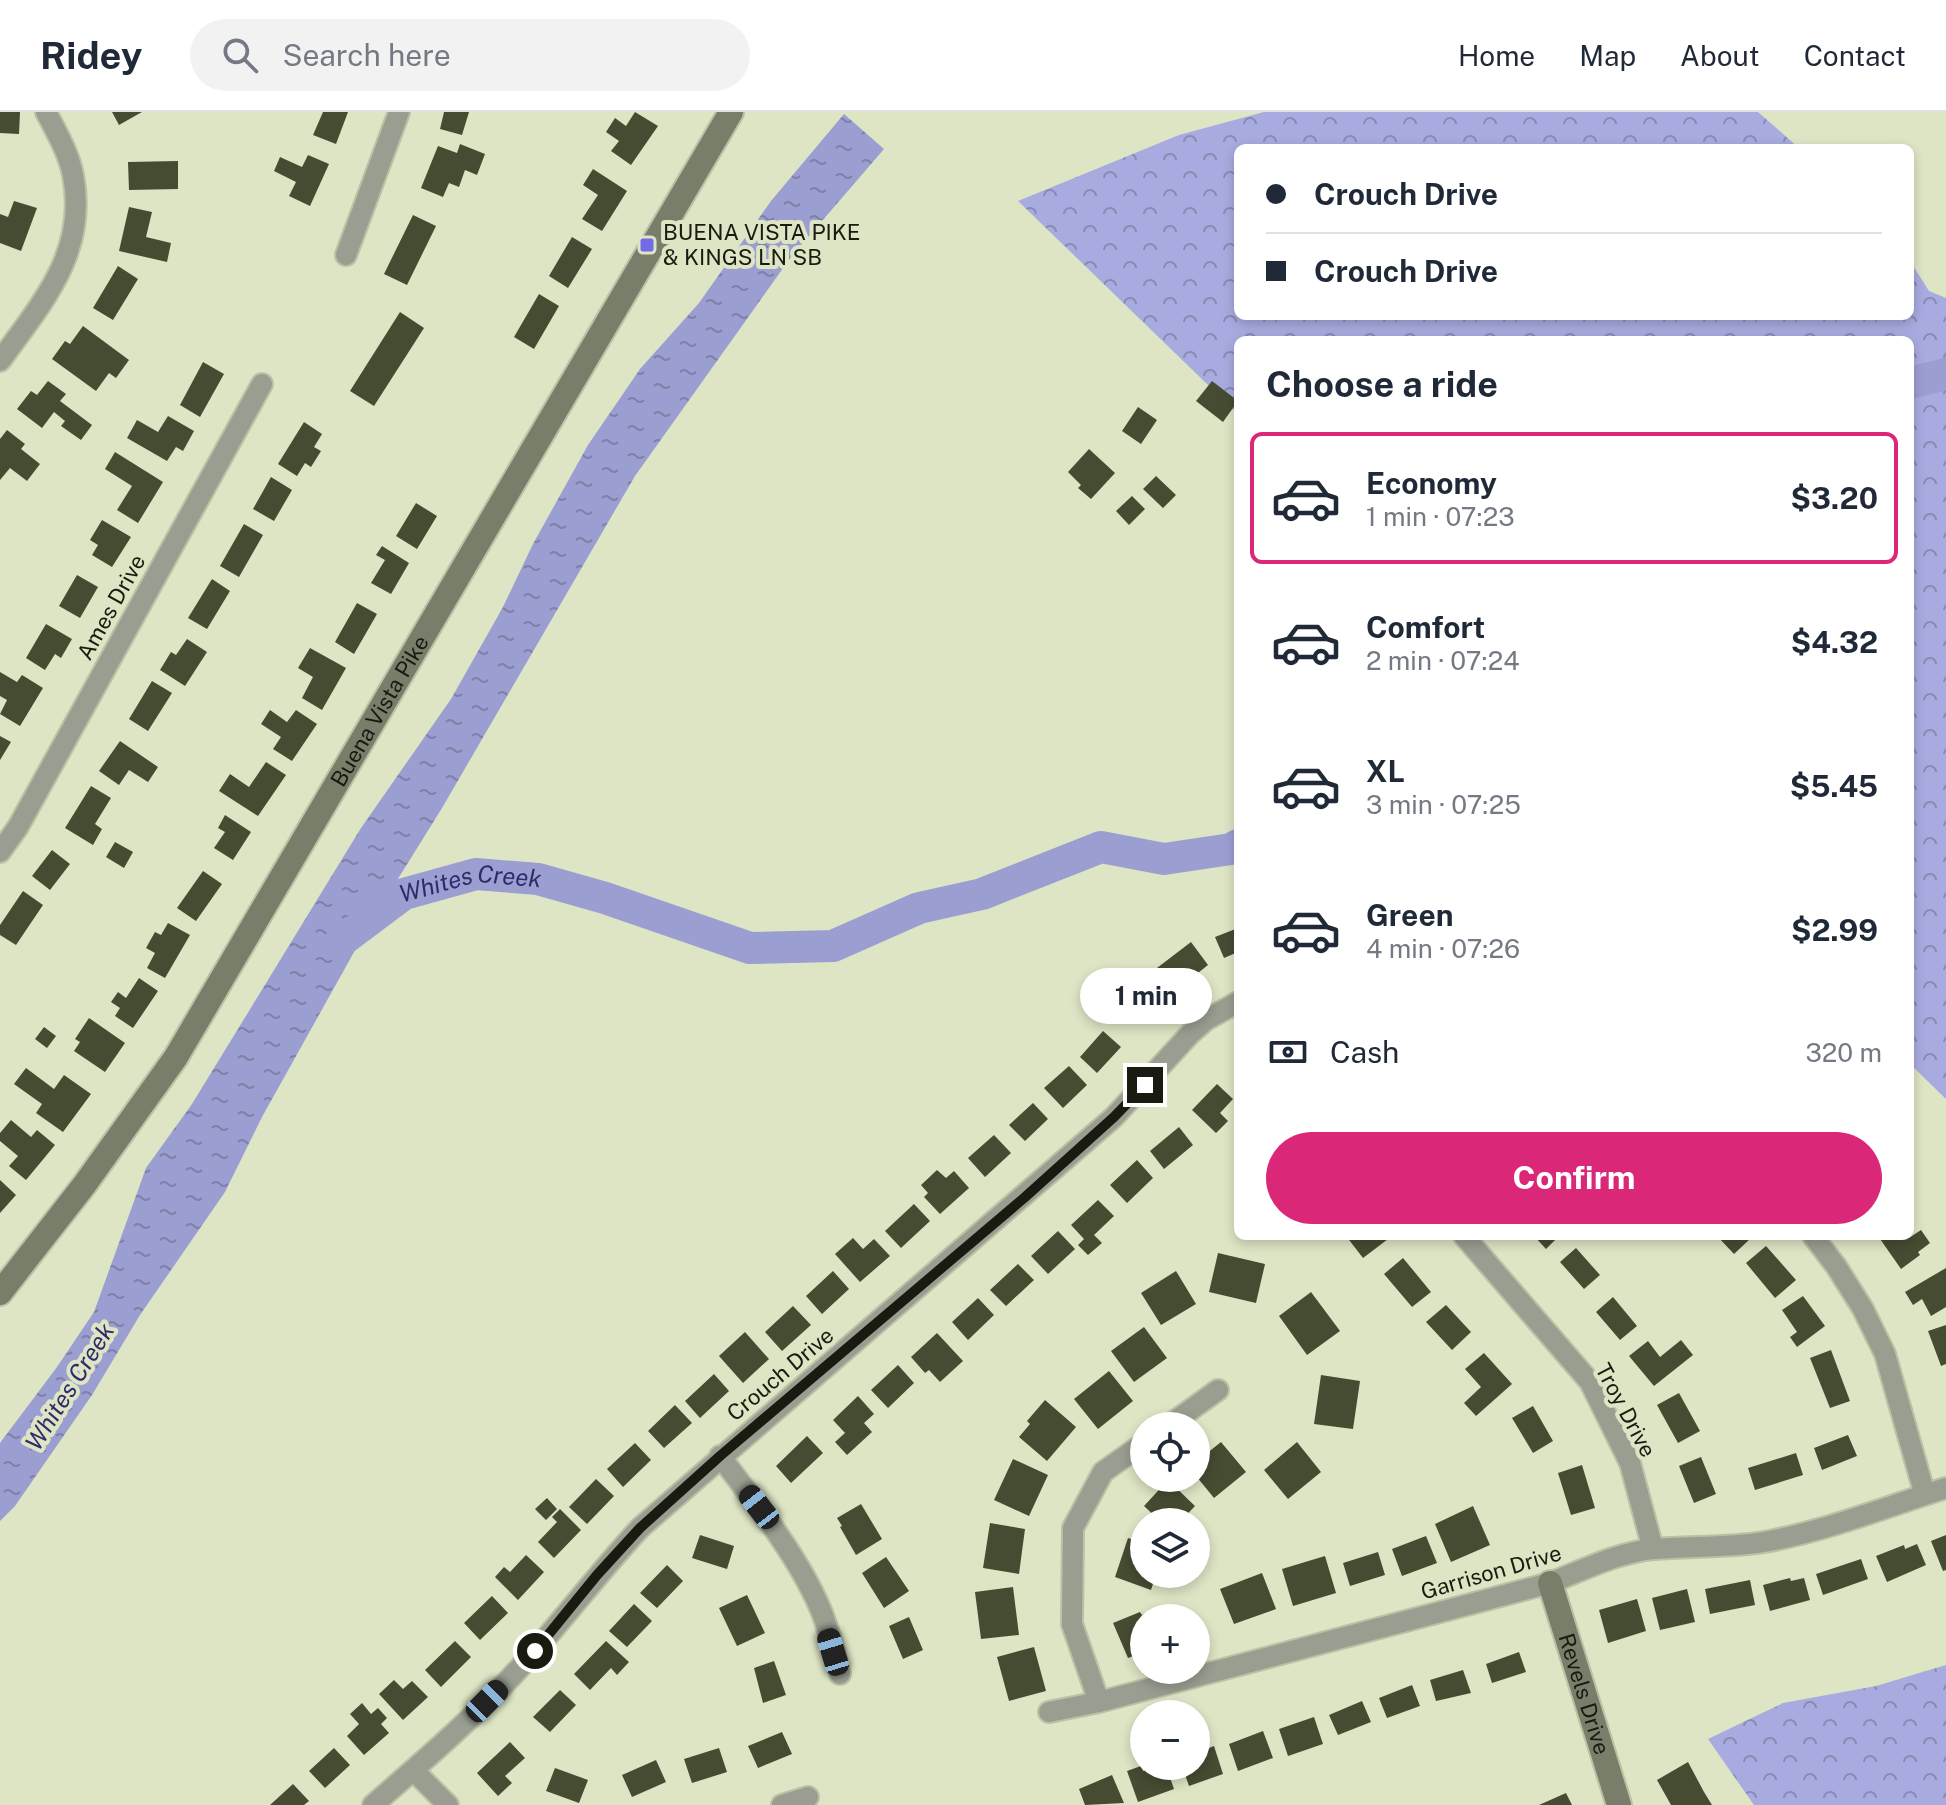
<!DOCTYPE html>
<meta charset="utf-8">
<style>
body{margin:0;font-family:"Public Sans",sans-serif;background:#f2f2f3;color:#1f2937;height:100vh;display:flex;flex-direction:column;font-size:30px;white-space:nowrap}
*{box-sizing:border-box;margin:0}
p{font-size:26px;color:#747a83}
.icon{flex:none;width:44px;height:44px;fill:none;stroke:currentColor;stroke-width:2;stroke-linecap:round;stroke-linejoin:round}
.map{position:relative;flex:1;overflow:hidden}
.details{position:absolute;left:1234px;top:224px;width:680px;height:904px;display:flex;flex-direction:column;background:#fff;border-radius:12px;box-shadow:0 4px 12px #0003}
.details>*{flex:none}
.banner{position:absolute;left:1234px;top:32px;width:680px;height:176px;border-radius:12px;box-shadow:0 4px 12px #0003;display:grid;align-content:center;height:176px;padding:0 32px;background:#fff}
.buttons{position:absolute;left:1130px;top:1300px;display:grid;gap:16px}
.buttons a{display:grid;place-items:center;width:80px;height:80px;border-radius:50%;background:#fff;box-shadow:0 4px 12px #0003;font-size:40px}
.end{position:absolute;width:36px;height:36px;margin:-18px;border:10px solid #191b10;background:#fff;box-shadow:0 0 0 4px #fff}
.from{border-radius:50%}
.bubble{position:absolute;height:56px;border-radius:28px;background:#fff;box-shadow:0 4px 12px #0003;font-size:26px;font-weight:700;line-height:56px;text-align:center}
.car{position:absolute;width:24px;height:48px;margin:-24px -12px;border-radius:10px;box-shadow:0 0 6px 2px #0007;background:linear-gradient(#222 24%,#8ab4d8 0 40%,#222 0 76%,#8ab4d8 0 86%,#222 0)}
.banner b{display:flex;align-items:center;gap:28px;height:76px;font-size:30px}
.banner b+b{border-top:2px solid #e0e1e3}
.banner i{width:20px;height:20px;background:#1f2937}
ul{padding:0;list-style:none}
li{display:flex;align-items:center;gap:24px;height:132px;margin:0 16px 12px;padding:0 16px;border:4px solid transparent;border-radius:12px}
li div{flex:1}
li b{display:block;font-size:30px}
li em{font-style:normal;font-weight:700}
li.selected{border-color:#db2777}
li>.icon{width:72px;height:72px;stroke-width:1.5}
h2{padding:0 32px;font-size:36px;line-height:96px}
.pay{display:flex;align-items:center;gap:20px;height:88px;padding:0 32px;font-size:30px}
.pay p{margin-inline-start:auto}
.primary-button{display:flex;gap:16px;margin-top:auto;padding:16px 32px}
.primary-button a{flex:1;height:92px;border-radius:48px;background:#db2777;color:#fff;font-size:32px;font-weight:700;line-height:92px;text-align:center}
header{display:flex;align-items:center;gap:48px;box-sizing:border-box;height:112px;padding:0 40px;background:#fff;border-bottom:2px solid #e0e1e3}
header strong{font-size:38px}
nav{display:flex;gap:44px;margin-inline-start:auto;font-size:28px}
.search{width:560px;height:72px;background:#f2f2f3;display:flex;align-items:center;gap:20px;box-sizing:border-box;padding:0 28px;border-radius:44px;color:#747a83;font-size:30px}
.map>svg:first-child{display:block}
.forest{fill:url(#forest-crowns)}
.water{fill:url(#water-ripples)}
.lines{fill:none;stroke-linecap:round;stroke-linejoin:round}
.river{stroke:#9b9ed1;stroke-width:32}
.building{fill:#464c32}
.street-casing{stroke:#bac1a4;stroke-width:24}
.secondary-casing{stroke:#bac1a4;stroke-width:28}
.street{stroke:#9a9e91;stroke-width:20}
.secondary{stroke:#797e6b;stroke-width:24}
.route{stroke:#191b10;stroke-width:10}
.poi-dot{fill:#726be6;stroke:#dde5c5;stroke-width:3}
.labels{text-anchor:middle;stroke-width:8;stroke-linejoin:round;paint-order:stroke}
.poi-label{font-size:22px;fill:#191b10;stroke:#dde5c5;text-anchor:start}
.street-label{font-size:22px;fill:#191b10;stroke:#dde5c5}
.water-label{font-size:24px;font-style:italic;fill:#2f2b69;stroke:#dde5c5}
</style>
<header>
<strong>Ridey</strong>
<div class="search"><svg class="icon" aria-label="search" viewBox="0 0 24 24"><circle cx="10" cy="10" r="6"/><path d="M15 15l6 6"/></svg>Search here</div>
<nav><a>Home</a><a>Map</a><a>About</a><a>Contact</a></nav>
</header>
<div class="map">
<svg width="1946" height="1693" viewBox="0 0 1946 1693">
<defs>
<pattern id="forest-crowns" width="20" height="18" patternUnits="userSpaceOnUse" patternTransform="scale(2)"><rect width="20" height="18" fill="#a8abdf"/><path d="M2 6a3 3 0 1 1 6 0M12 15a3 3 0 1 1 6 0" fill="none" stroke="#888ab3"/></pattern>
<pattern id="water-ripples" width="26" height="14" patternUnits="userSpaceOnUse" patternTransform="scale(2)"><rect width="26" height="14" fill="#9b9ed1"/><path d="M2 4q2-2 4 0t4 0M15 11q2-2 4 0t4 0" fill="none" stroke="#7e80a8"/></pattern>
</defs>
<rect width="100%" height="100%" fill="#dde5c5"/>
<path class="forest" d="M1264 0H1758L1799 36H1238V204H1910V149L1929 179 1946 186V987L1910 952V228H1238V302L1018 89 1179 23Z
M1946 1553V1693H1754L1708 1627 1783 1591 1876 1574Z"/>
<path class="water" d="M844 2 884 37 791 145 635 364 442 696 368 815 262 1005 225 1080 140 1203 92 1283 15 1394 0 1409V1331L57 1255 94 1200 146 1056 192 992 361 716 451 587 503 495 533 432 588 333 640 257 699 191 771 89Z"/>
<g class="lines">
<g class="river">
<path d="M1910 271 1946 262"/>
<path id="s1" d="M340 830 404 782 476 762 538 767 605 786 750 836 833 834 919 796 982 782 1101 735 1164 747 1231 737 1238 733"/>
</g>
</g>
<path class="building" d="M0 0H20L19 22 0 21Z
M112 0H142L119 13Z
M323 0H348L336 32 313 23Z
M444 0H469L462 23 440 17Z
M635 0 658 14 631 53 611 39 619 29 606 20 615 6 626 14Z
M460 32 485 42 477 63 465 58 459 75 449 71 443 85 421 76 438 34 457 41Z
M308 43 329 52 310 94 289 84 296 70 274 59 280 45 302 55Z
M178 49V77L129 78 128 50Z
M593 57 627 79 602 119 582 107 598 83 583 73Z
M14 89 37 96 21 139 0 131V102L8 105Z
M129 95 152 100 146 125 171 131 167 150 119 139Z
M413 103 436 114 407 173 384 162Z
M572 125 592 137 568 176 549 164Z
M118 154 138 167 113 208 93 196Z
M539 182 559 194 534 237 514 225Z
M400 200 424 216 374 294 350 279Z
M83 214 129 248 116 266 109 261 96 279 52 247 65 229 70 232Z
M203 250 224 262 200 305 180 293Z
M48 269 66 282 60 289 92 313 81 328 61 314 65 309 54 300 42 316 17 297 31 279 37 283Z
M1212 269 1238 289 1223 310 1196 289Z
M1138 295 1157 308 1141 332 1122 319Z
M168 304 194 319 183 339 176 335 167 349 127 326 137 308 158 320Z
M304 310 322 322 314 335 321 339 311 355 305 351 297 364 278 352Z
M7 318 25 332 21 337 40 352 27 369 10 356 0 368V327Z
M1089 337 1115 361 1091 387 1078 376 1081 373 1068 360Z
M115 340 163 370 138 411 117 398 132 374 105 357Z
M1156 364 1176 383 1163 396 1143 377Z
M271 365 292 378 274 409 253 397Z
M1132 384 1145 397 1129 413 1116 399Z
M416 391 437 404 417 437 396 424Z
M102 408 131 425 112 455 92 443 98 433 90 428Z
M244 412 263 423 239 465 220 454Z
M382 434 409 451 391 482 371 471 385 448 376 443Z
M77 463 98 475 80 506 59 494Z
M212 467 230 479 207 517 188 506Z
M357 491 377 502 354 542 335 530Z
M46 512 72 527 61 546 55 542 45 558 26 546Z
M187 527 207 540 185 574 160 558 171 540 176 543Z
M310 536 346 556 322 598 302 586 313 565 298 556Z
M0 560 17 570 22 563 43 576 20 614 0 602 7 588 0 584Z
M152 569 172 581 148 619 129 607Z
M270 598 287 610 296 598 317 612 292 649 273 637 281 625 261 612Z
M0 624 11 630 0 648Z
M120 629 158 655 148 670 129 658 119 673 99 659Z
M266 650 286 663 258 704 219 679 230 662 249 675Z
M91 674 111 686 95 712 102 717 93 733 65 716Z
M225 703 251 720 233 748 214 736 225 720 218 716Z
M115 730 133 740 124 756 106 745Z
M52 738 70 752 50 778 32 764Z
M203 759 222 772 196 809 177 796Z
M23 779 43 793 16 833 0 823V813Z
M168 811 190 823 165 866 147 856 155 841 146 836 155 820 161 823Z
M1238 816V840L1224 846 1215 825Z
M1191 830 1208 853 1179 876 1185 884 1177 890 1153 859Z
M139 866 158 879 133 916 115 904 120 896 111 890 118 880 126 886Z
M89 906 125 931 105 960 74 939 80 930 75 927Z
M44 915 56 924 47 936 35 927Z
M1103 919 1121 935 1097 961 1080 945Z
M1069 954 1087 973 1063 996 1044 976Z
M26 956 54 977 64 963 91 982 63 1020 36 1001 42 992 14 972Z
M1217 972 1233 987 1220 1001 1228 1009 1216 1021 1192 998Z
M1033 991 1048 1007 1025 1029 1009 1013Z
M11 1008 31 1025 37 1018 55 1033 26 1068 9 1054 18 1044 0 1029V1021Z
M1179 1015 1193 1033 1164 1057 1150 1039Z
M994 1023 1011 1041 985 1065 968 1046Z
M1137 1048 1153 1066 1127 1091 1110 1073Z
M937 1058 946 1066 954 1059 969 1076 940 1102 924 1085 928 1081 921 1073Z
M0 1068 16 1083 0 1101Z
M1098 1088 1114 1104 1094 1123 1102 1131 1088 1143 1078 1133 1084 1127 1071 1113Z
M914 1092 930 1109 901 1136 885 1119Z
M1921 1118 1930 1131 1918 1140 1920 1143 1901 1157 1878 1124H1907L1909 1126Z
M1058 1119 1075 1137 1048 1162 1031 1144Z
M1346 1124H1392L1363 1146Z
M1534 1124H1559L1546 1137Z
M1717 1124H1748L1750 1127 1734 1142Z
M853 1126 863 1137 874 1127 890 1144 860 1170 835 1142Z
M1766 1134 1796 1168 1775 1186 1746 1151Z
M1576 1136 1600 1163 1584 1177 1560 1150Z
M1218 1141 1265 1152 1256 1191 1209 1180Z
M1403 1146 1431 1180 1412 1195 1384 1162Z
M1018 1152 1034 1168 1006 1194 990 1178Z
M1946 1156V1195L1931 1204 1922 1187 1913 1193 1905 1180Z
M833 1159 849 1177 822 1202 806 1184Z
M1176 1159 1196 1192 1161 1213 1141 1181Z
M1311 1180 1340 1219 1307 1243 1279 1204Z
M1803 1184 1825 1214 1797 1235 1790 1225 1797 1220 1782 1198Z
M1613 1185 1637 1214 1620 1228 1596 1200Z
M978 1186 994 1203 968 1228 952 1210Z
M1446 1193 1471 1220 1452 1238 1426 1210Z
M793 1194 811 1213 782 1239 765 1220Z
M1946 1213V1252L1941 1254 1928 1219Z
M1144 1215 1167 1246 1134 1270 1111 1239Z
M745 1220 769 1247 743 1271 719 1244Z
M937 1221 963 1249 940 1270 929 1258 925 1261 911 1245Z
M1681 1228 1693 1243 1654 1274 1629 1244 1648 1229 1660 1245Z
M1831 1238 1850 1289 1830 1296 1810 1246Z
M1484 1241 1512 1272 1476 1304 1464 1291 1481 1275 1465 1257Z
M898 1253 914 1271 888 1296 871 1278Z
M1109 1259 1133 1289 1098 1317 1074 1287Z
M714 1262 729 1279 700 1306 685 1289Z
M1321 1263 1360 1269 1353 1317 1314 1312Z
M1679 1281 1700 1319 1678 1331 1657 1293Z
M858 1284 874 1302 864 1311 872 1320 847 1343 835 1330 845 1321 833 1308Z
M1045 1288 1076 1315 1047 1349 1019 1325 1030 1312 1027 1309Z
M675 1293 692 1311 664 1336 648 1319Z
M1533 1294 1553 1329 1533 1341 1512 1306Z
M1848 1323 1857 1344 1822 1358 1814 1336Z
M807 1324 823 1341 791 1371 776 1354Z
M1221 1330 1246 1360 1214 1386 1196 1364V1350Z
M1297 1330 1321 1360 1288 1387 1264 1358Z
M635 1331 651 1348 623 1375 607 1357Z
M1796 1341 1803 1363 1755 1378 1748 1356Z
M1701 1345 1716 1382 1694 1391 1679 1354Z
M1013 1347 1048 1363 1029 1404 994 1388Z
M1582 1353 1595 1396 1571 1403 1558 1361Z
M596 1367 614 1384 587 1412 569 1395Z
M1168 1368 1195 1394 1180 1410H1161L1144 1394Z
M547 1386 557 1397 546 1408 535 1397Z
M861 1392 882 1427 856 1443 840 1415 842 1414 837 1406Z
M1473 1394 1490 1433 1451 1450 1435 1412Z
M560 1397 581 1418 554 1446 538 1430 557 1410 552 1405Z
M990 1411 1025 1417 1019 1462 983 1456Z
M700 1423 734 1434 727 1457 692 1446Z
M1946 1423V1458L1943 1459 1931 1429Z
M1426 1424 1437 1451 1402 1464 1392 1437Z
M1128 1426 1144 1431V1462H1156L1151 1478 1115 1465Z
M1917 1432 1926 1453 1887 1470 1876 1444 1904 1433 1905 1437Z
M1378 1440 1385 1463 1350 1474 1343 1451Z
M526 1443 544 1460 518 1488 495 1465 504 1455 510 1460Z
M1325 1444 1336 1481 1293 1494 1282 1457Z
M886 1445 909 1479 884 1496 862 1461Z
M1861 1447 1868 1467 1823 1483 1816 1462Z
M667 1453 683 1469 657 1496 640 1481Z
M1262 1461 1276 1497 1234 1512 1220 1477Z
M1790 1466 1791 1469 1804 1466 1810 1488 1770 1499 1763 1473Z
M1750 1468 1755 1493 1710 1502 1705 1477Z
M1013 1475 1019 1523 981 1527 975 1480Z
M1687 1477 1695 1510 1660 1518 1652 1486Z
M747 1483 765 1521 737 1534 719 1496Z
M492 1484 508 1501 480 1528 464 1511Z
M1637 1487 1646 1519 1608 1531 1599 1498Z
M634 1492 652 1509 627 1535 609 1519Z
M1156 1497 1160 1506H1144V1540L1128 1546 1113 1511 1140 1500 1142 1503Z
M909 1505 923 1538 903 1547 889 1514Z
M455 1529 471 1545 441 1575 425 1558Z
M606 1529 629 1550 617 1563 611 1556 590 1578 574 1562Z
M1034 1535 1046 1579 1009 1589 997 1545Z
M1519 1540 1526 1560 1492 1571 1486 1552Z
M774 1549 786 1583 763 1591 754 1556Z
M1463 1558 1471 1581 1436 1589 1430 1568Z
M394 1568 403 1577 412 1569 428 1585 403 1608 379 1582Z
M1412 1573 1420 1594 1387 1606 1379 1586Z
M560 1578 576 1593 550 1620 533 1605Z
M1362 1589 1371 1610 1338 1623 1329 1603Z
M362 1591 371 1602 378 1596 387 1606 381 1612 389 1621 364 1643 347 1624 359 1612 350 1602Z
M1314 1605 1323 1632 1288 1644 1279 1617Z
M1263 1619 1273 1646 1238 1659 1229 1632Z
M782 1620 792 1642 758 1656 748 1634Z
M510 1630 525 1646 505 1664 512 1671 498 1684 477 1661Z
M1214 1634 1223 1662 1189 1674 1182 1654H1196V1641Z
M334 1636 350 1653 325 1676 309 1659Z
M719 1636 727 1660 692 1671 684 1647Z
M656 1648 666 1670 632 1685 622 1663Z
M1688 1650 1704 1680 1712 1693H1671L1657 1668Z
M1141 1654 1143 1659 1166 1654 1174 1677 1138 1690 1127 1659Z
M555 1656 588 1668 579 1691 546 1679Z
M1112 1663 1124 1691 1085 1693 1079 1677Z
M293 1672 309 1689 304 1693H270Z
M1566 1681 1572 1693H1539Z"/>
<g class="lines">
<defs>
<path id="street" d="M346 143 399 0
M0 249C42 191 88 140 73 63 69 42 56 19 46 0
M0 740 18 715 262 272
M1464 1124 1590 1270 1630 1351 1653 1437
M1813 1124 1836 1154 1863 1197 1885 1242 1925 1383
M1168 1314 1218 1278
M720 1344C754 1389 798 1444 820 1496 829 1517 834 1540 840 1562
M1099 1590 1072 1512 1073 1416 1103 1360 1144 1331
M1049 1600 1099 1590 1550 1471C1583 1458 1619 1440 1654 1437 1691 1434 1728 1436 1764 1430 1826 1419 1886 1395 1946 1376
M413 1658 448 1693
M373 1693C425 1648 478 1602 525 1550 564 1507 600 1459 640 1416L1114 1005 1190 922 1206 908 1238 890
M782 1693 808 1685"/>
<g id="secondary">
<path id="s2" d="M0 1181 85 1072 176 945 731 0"/>
<path id="s3" d="M1550 1471 1619 1693"/>
</g>
</defs>
<use href="#street" class="street-casing"/>
<use href="#secondary" class="secondary-casing"/>
<use href="#street" class="street"/>
<use href="#secondary" class="secondary"/>
</g>
<g class="lines">
<path class="route" d="M535 1539 597 1463 640 1416 720 1344 1024 1086 1114 1005 1145 973"/>
</g>
<rect class="poi-dot" x="639" y="125" width="16" height="16" rx="4"/>
<g class="labels">
<g class="poi-label">
<text x="663" y="128">BUENA VISTA PIKE<tspan x="663" dy="25">&amp; KINGS LN SB</tspan></text>
</g>
<g class="street-label">
<text transform="translate(111 495) rotate(-61)" y="8">Ames Drive</text>
<text dy="8" stroke="none"><textPath href="#s2" startOffset="696">Buena Vista Pike</textPath></text>
<text transform="translate(780 1262) rotate(-40)" y="8">Crouch Drive</text>
<text transform="translate(1626 1298) rotate(62)" y="8">Troy Drive</text>
<text transform="translate(1491 1460) rotate(-16)" y="8">Garrison Drive</text>
<text dy="8" stroke="none"><textPath href="#s3" startOffset="116">Revels Drive</textPath></text>
</g>
<g class="water-label">
<text dy="8" stroke="none"><textPath href="#s1" startOffset="148">Whites Creek</textPath></text>
<text transform="translate(70 1275) rotate(-58)" y="8">Whites Creek</text>
</g>
</g>
</svg>
<div class="buttons">
<a><svg class="icon" aria-label="locate" viewBox="0 0 24 24"><circle cx="12" cy="12" r="6"/><path d="M12 2v4M12 18v4M2 12h4M18 12h4"/></svg></a>
<a><svg class="icon" aria-label="layers" viewBox="0 0 24 24"><path d="M12 4l9 5-9 5-9-5zM3 14l9 5 9-5"/></svg></a>
<a>+</a>
<a>−</a>
</div>
<i class="end from" style="left:535px;top:1539px"></i>
<i class="end" style="left:1145px;top:973px"></i>
<div class="bubble" style="left:1080px;top:856px;width:132px">1 min</div>
<i class="car" style="left:759px;top:1395px;rotate:322deg"></i>
<i class="car" style="left:833px;top:1540px;rotate:343deg"></i>
<i class="car" style="left:487px;top:1589px;rotate:45deg"></i>
<div class="banner">
<b><i class="from"></i>Crouch Drive</b>
<b><i></i>Crouch Drive</b>
</div>
<section class="details">
<h2>Choose a ride</h2>
<ul>
<li class="selected"><svg class="icon" aria-label="car" viewBox="0 0 24 24"><path d="M5 17H2v-5l4-1 3-4h7l3 4 3 1v5h-3M9 17h6M6 11h13"/><circle cx="7" cy="17" r="2"/><circle cx="17" cy="17" r="2"/></svg><div><b>Economy</b><p>1 min · 07:23</p></div><em>$3.20</em></li>
<li><svg class="icon" aria-label="car" viewBox="0 0 24 24"><path d="M5 17H2v-5l4-1 3-4h7l3 4 3 1v5h-3M9 17h6M6 11h13"/><circle cx="7" cy="17" r="2"/><circle cx="17" cy="17" r="2"/></svg><div><b>Comfort</b><p>2 min · 07:24</p></div><em>$4.32</em></li>
<li><svg class="icon" aria-label="car" viewBox="0 0 24 24"><path d="M5 17H2v-5l4-1 3-4h7l3 4 3 1v5h-3M9 17h6M6 11h13"/><circle cx="7" cy="17" r="2"/><circle cx="17" cy="17" r="2"/></svg><div><b>XL</b><p>3 min · 07:25</p></div><em>$5.45</em></li>
<li><svg class="icon" aria-label="car" viewBox="0 0 24 24"><path d="M5 17H2v-5l4-1 3-4h7l3 4 3 1v5h-3M9 17h6M6 11h13"/><circle cx="7" cy="17" r="2"/><circle cx="17" cy="17" r="2"/></svg><div><b>Green</b><p>4 min · 07:26</p></div><em>$2.99</em></li>
</ul>
<div class="pay"><svg class="icon" aria-label="cash" viewBox="0 0 24 24"><path d="M3 7h18v10H3z"/><circle cx="12" cy="12" r="2"/></svg>Cash<p>320 m</p></div>
<div class="primary-button"><a>Confirm</a></div>
</section>
</div>
